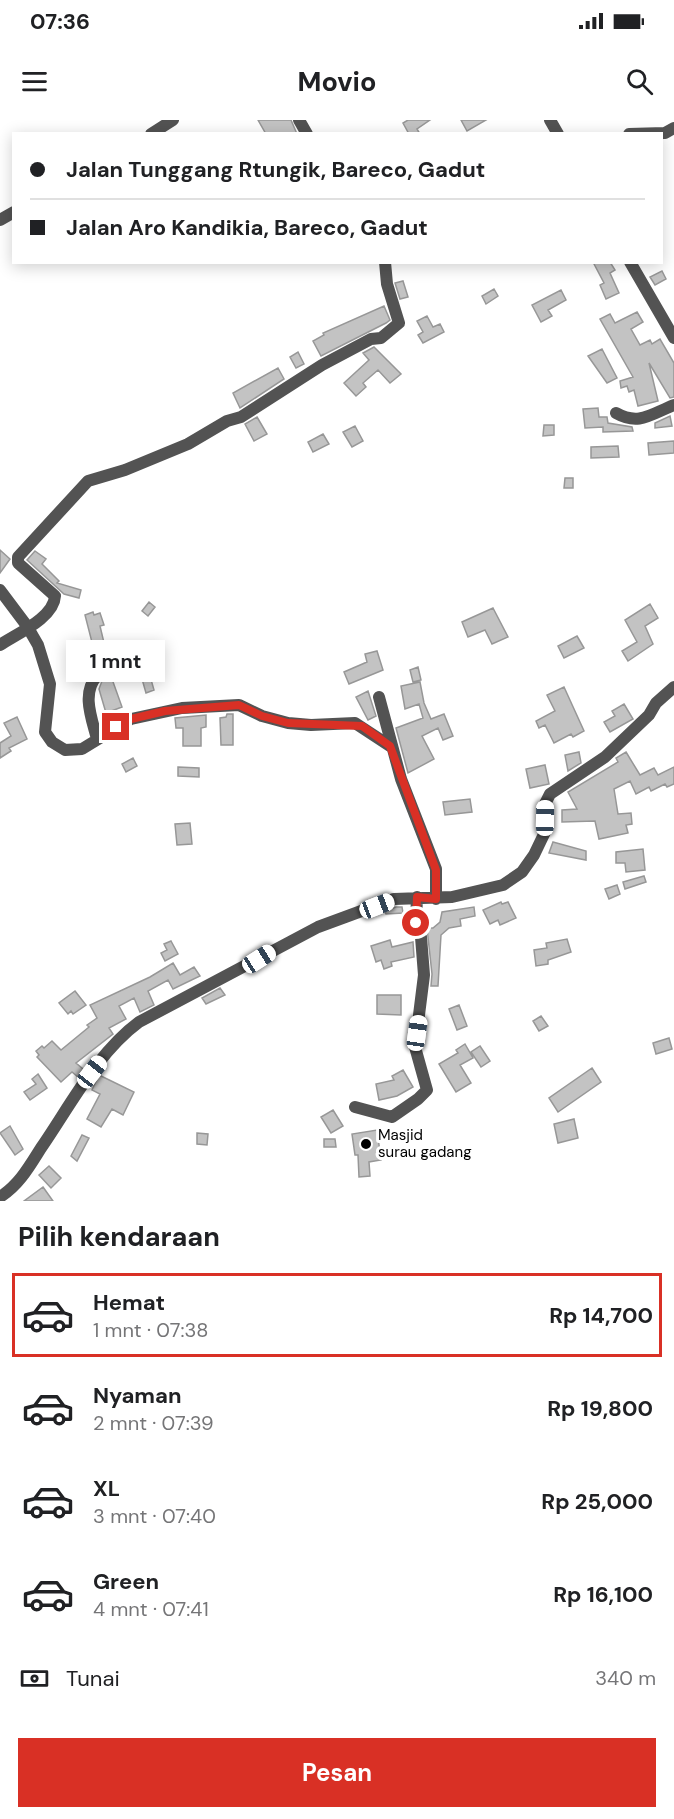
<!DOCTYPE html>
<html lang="id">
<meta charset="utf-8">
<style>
body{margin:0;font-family:"DM Sans",sans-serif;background:#f2f2f2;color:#202124;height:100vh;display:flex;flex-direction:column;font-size:22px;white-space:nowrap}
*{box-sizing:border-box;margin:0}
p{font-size:20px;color:#757577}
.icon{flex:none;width:33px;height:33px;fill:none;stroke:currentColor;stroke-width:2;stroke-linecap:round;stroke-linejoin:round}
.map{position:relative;height:1081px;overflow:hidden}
.details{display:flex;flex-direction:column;background:#fff;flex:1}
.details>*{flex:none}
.banner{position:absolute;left:12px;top:12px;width:651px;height:132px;border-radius:0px;box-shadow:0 3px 15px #0003;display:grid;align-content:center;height:132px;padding:0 18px;background:#fff}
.end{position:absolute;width:27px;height:27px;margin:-14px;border:8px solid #d93025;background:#fff;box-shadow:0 0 0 3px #fff}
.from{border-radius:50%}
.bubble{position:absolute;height:42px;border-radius:0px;background:#fff;box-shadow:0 3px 15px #0003;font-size:20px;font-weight:700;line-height:42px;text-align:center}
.car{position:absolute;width:18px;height:36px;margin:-18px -9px;border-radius:8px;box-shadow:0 0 4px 2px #0007;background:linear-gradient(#fff 24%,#345 0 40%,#fff 0 76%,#345 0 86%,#fff 0)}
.banner b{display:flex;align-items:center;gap:21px;height:57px;font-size:22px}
.banner b+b{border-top:2px solid #e0e0e0}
.banner i{width:15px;height:15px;background:#202124}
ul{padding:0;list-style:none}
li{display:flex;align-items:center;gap:18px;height:84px;margin:0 12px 9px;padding:0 6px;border:3px solid transparent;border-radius:0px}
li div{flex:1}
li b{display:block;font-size:22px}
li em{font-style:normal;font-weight:700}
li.on{border-color:#d93025}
li>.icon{width:54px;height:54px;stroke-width:1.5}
h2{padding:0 18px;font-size:27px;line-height:72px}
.pay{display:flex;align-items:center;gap:15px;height:66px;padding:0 18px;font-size:22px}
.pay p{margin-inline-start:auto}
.primary-button{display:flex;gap:12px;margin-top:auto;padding:12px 18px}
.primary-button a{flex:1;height:69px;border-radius:0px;background:#d93025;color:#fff;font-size:24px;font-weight:700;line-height:69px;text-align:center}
.status{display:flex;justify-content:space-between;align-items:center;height:42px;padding:0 30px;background:#fff;direction:ltr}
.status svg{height:16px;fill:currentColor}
header{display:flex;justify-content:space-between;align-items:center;height:78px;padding:0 18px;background:#fff;font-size:27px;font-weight:700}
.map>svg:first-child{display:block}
.building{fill:#c3c3c3;stroke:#979797;stroke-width:1.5}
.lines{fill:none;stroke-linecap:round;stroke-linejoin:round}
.minor{stroke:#535353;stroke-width:12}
.route{stroke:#d93025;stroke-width:8}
.poi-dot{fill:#000;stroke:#fff;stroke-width:2}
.labels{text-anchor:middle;stroke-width:6;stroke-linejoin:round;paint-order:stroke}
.poi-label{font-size:15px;fill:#000;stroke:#fff;text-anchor:start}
</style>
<div class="status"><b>07:36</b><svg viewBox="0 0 49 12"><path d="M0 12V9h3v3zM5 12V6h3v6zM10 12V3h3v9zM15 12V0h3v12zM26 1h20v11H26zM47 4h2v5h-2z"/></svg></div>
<header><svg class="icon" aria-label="menu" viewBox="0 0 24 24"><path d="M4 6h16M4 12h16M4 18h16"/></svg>Movio<svg class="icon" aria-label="search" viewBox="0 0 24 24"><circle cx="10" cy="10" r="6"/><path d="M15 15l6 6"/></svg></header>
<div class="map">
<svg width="674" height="1081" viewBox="0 0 674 1081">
<rect width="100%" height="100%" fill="#fff"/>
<path class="building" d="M258 0H291L297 14H266Z
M408 0H430L417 9 420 14H409L403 3Z
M461 0H486L467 11Z
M593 142H610L615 150 610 153 619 173 606 179 600 165 604 163Z
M662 151 666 159 655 165 650 157Z
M403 161 408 177 400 179 395 163Z
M494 169 498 176 486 184 482 176Z
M561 170 566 180 548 190 552 196 541 202 532 185Z
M384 186 390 200 386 203 321 236 313 221 324 215 323 213Z
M637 192 643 202 631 209 640 225 650 220 652 224 660 219 674 243V277L670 278 649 243 658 281 638 286 634 270 629 272 627 266 621 268 620 261 633 257 600 199 610 194 615 203Z
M427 196 433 207 440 204 444 212 423 223 418 215 423 212 417 201Z
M374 227 401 254 390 263 378 250 363 263 366 267 356 276 344 263 369 240 363 233Z
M602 229 617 258 607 263 588 236Z
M298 232 304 244 296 248 290 237Z
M278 248 284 259 240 288 233 273Z
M598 288 599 297H607L608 303 632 307 633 311 603 312V307L585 308 583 289Z
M670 296 672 306 655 308V303Z
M257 297 267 314 254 321 245 304Z
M544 305H554V315L543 316Z
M355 306 363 321 352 327 343 312Z
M323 314 329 324 313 332 308 322Z
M674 321V333L649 335 648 323Z
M618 326 619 337 591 338V327Z
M565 358H573V368H564Z
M0 430 10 439 0 453Z
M35 431 46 439 42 444 59 461 57 463 81 470 79 478 64 474 27 440Z
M149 482 155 487 148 496 142 491Z
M650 484 658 498 645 506 653 524 628 541 622 531 637 522 625 500Z
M493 488 508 517 492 524 485 510 468 517 462 502Z
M93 492 94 495 100 493 104 505 100 506 109 544 111 543 116 558 112 559 122 587 106 593 99 569 105 553 96 538 85 495Z
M577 516 584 528 564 538 558 526Z
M377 531 383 550 349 564 344 552 367 542 365 534Z
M418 547 421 560 413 562 410 550Z
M150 556 154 570 146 573 142 559Z
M420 562 424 583 431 599 444 594 453 616 443 620 438 608 422 616 434 639 408 653 396 608 423 598 419 584 405 589 401 566Z
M564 567 584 611 573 617 571 614 554 623 545 605 539 608 536 601 555 591 547 575Z
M368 571 376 596 368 600 356 577Z
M624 584 633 599 610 612 604 602 615 596 612 591Z
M227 594H233V625H221L220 598 226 597Z
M206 595V607L201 608V626H183V608H176L175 598Z
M17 597 27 619 9 628 11 631 0 638V623L11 616 4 603Z
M579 632 581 643 568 651 565 635Z
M626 632 640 655 654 648 658 655 674 647V664L667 667 665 664 651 671 649 667 636 674 630 661 614 669 618 694 631 693 632 704 626 705 628 713 599 719 595 701 562 702V690L577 689 568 672 618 642 616 638Z
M133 638 137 646 126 652 122 644Z
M545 645 549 664 530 668 526 649Z
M178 647 199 648V657L178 656Z
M470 679 472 692 445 695 443 682Z
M190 703 192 724 177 725 175 704Z
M553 722 586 731V740L549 733Z
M643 729 645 750 626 752 625 743H616V732Z
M644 756 646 762 625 769 623 762Z
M617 765 620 774 609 779 605 769Z
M501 782 502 784 508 782 516 798 500 805 498 800 490 804 483 790Z
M396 787H402L403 793 386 794 385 791Z
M474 787 475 796 460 799 461 806 449 808 441 815 438 866H431L432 854 427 808H433L440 802 442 792Z
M567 819 571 832 548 840V844L536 846 534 830 547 828 546 823Z
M390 820 392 827 413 822 414 837 391 842 392 846 384 849 381 840 376 842 371 826Z
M171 821 178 834 165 841 161 833 167 830 164 824Z
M173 843 180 855 194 847 200 856 173 869 168 860 148 871 154 885 140 892 134 878 119 886 126 899 109 908 113 914 76 943 83 949 78 957 72 952 61 962 37 937 39 935 36 931 42 926 44 928 52 921 61 930 89 907 87 905 97 898 90 885 150 857Z
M220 868 225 875 206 884 202 878Z
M75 871 86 885 73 894 71 891 68 894 59 883Z
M377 875H401V895L377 894Z
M459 885 467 906 457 910 449 889Z
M541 896 548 906 539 911 533 901Z
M669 918 672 929 656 934 653 923Z
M465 924 473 938 460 945 471 963 456 972 439 944 458 933 456 930Z
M480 926 490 941 481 947 471 932Z
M592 948 601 962 558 992 549 978Z
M403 950 413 967 397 976 379 980 376 964 394 960 392 956Z
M38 954 47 968 30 980 24 972 36 964 32 959Z
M99 955 134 972 123 995 112 989 101 1007 87 999 100 974 92 970Z
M333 990 343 1006 331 1013 321 997Z
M574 999 578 1018 558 1023 554 1004Z
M10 1006 23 1029 15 1035 0 1013Z
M377 1010 381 1040 369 1042 370 1056 359 1057 358 1035H355L352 1014Z
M197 1013 208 1014 207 1025 197 1024Z
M82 1015 89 1018 77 1041 71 1036Z
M324 1019H335L336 1027H324Z
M49 1046 61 1058 51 1068 39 1055Z
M43 1067 53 1081H24Z"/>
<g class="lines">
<path class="minor" d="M299 0 307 14
M550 0 558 14
M151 14 173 0
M629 14 665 13 674 8
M0 100 14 92
M630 142 674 218
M616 293C639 306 651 294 674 285
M0 470 27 506 38 525 50 564 45 612 52 622 65 630 82 629 131 599 182 588 239 585 262 596 288 603 311 605 355 603 390 626
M0 525C16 514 54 498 55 476L18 443V437L88 361 125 350 188 324 227 301 241 297 322 245 371 219 381 218 399 203 387 164 385 142
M97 556C81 573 92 599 97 619
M379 577 401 659 436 749V779
M355 987 392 997 418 979 427 970 415 927 424 855 421 817 416 803 417 777
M0 1077C19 1065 29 1047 41 1028 70 986 97 933 139 902L318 807 394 779 452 777 503 765 522 752 534 735 546 710 545 684 550 674 605 637 649 595 656 583 674 567"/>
</g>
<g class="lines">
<path class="route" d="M116 607 131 599 165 591 239 585 262 596 288 603 362 606 390 626 436 750V779L417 777 416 803"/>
</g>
<circle class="poi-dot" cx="366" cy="1024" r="6"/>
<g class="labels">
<g class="poi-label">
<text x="378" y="1020">Masjid<tspan x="378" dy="17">surau gadang</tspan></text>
</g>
</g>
</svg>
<i class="end from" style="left:416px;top:803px"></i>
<i class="end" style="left:116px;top:607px"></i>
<div class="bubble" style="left:66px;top:520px;width:99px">1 mnt</div>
<i class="car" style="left:545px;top:698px;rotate:1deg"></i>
<i class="car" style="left:377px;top:786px;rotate:69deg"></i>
<i class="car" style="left:259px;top:839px;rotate:58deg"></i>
<i class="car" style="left:417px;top:913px;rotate:8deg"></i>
<i class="car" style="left:92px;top:952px;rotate:38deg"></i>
<div class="banner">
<b><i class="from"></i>Jalan Tunggang Rtungik, Bareco, Gadut</b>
<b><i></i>Jalan Aro Kandikia, Bareco, Gadut</b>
</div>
</div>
<section class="details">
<h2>Pilih kendaraan</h2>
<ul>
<li class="on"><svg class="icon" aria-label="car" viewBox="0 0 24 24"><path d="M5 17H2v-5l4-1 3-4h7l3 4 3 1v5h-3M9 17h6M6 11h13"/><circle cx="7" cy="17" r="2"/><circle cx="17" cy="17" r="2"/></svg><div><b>Hemat</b><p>1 mnt · 07:38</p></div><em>Rp 14,700</em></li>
<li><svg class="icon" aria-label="car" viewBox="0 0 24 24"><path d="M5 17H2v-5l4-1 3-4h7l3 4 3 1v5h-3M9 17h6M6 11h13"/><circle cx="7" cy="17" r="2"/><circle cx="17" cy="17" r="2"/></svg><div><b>Nyaman</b><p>2 mnt · 07:39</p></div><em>Rp 19,800</em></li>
<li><svg class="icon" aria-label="car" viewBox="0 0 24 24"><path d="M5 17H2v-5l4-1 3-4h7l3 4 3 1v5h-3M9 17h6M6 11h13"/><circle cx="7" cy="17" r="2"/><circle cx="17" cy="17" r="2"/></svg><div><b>XL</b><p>3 mnt · 07:40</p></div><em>Rp 25,000</em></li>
<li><svg class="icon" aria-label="car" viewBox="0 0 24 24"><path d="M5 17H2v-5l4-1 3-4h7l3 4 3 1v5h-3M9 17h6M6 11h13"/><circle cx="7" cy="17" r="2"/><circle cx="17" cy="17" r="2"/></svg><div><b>Green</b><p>4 mnt · 07:41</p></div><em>Rp 16,100</em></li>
</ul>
<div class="pay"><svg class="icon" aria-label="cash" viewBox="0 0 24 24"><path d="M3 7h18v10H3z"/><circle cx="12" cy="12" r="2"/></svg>Tunai<p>340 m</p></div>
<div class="primary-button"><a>Pesan</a></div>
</section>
